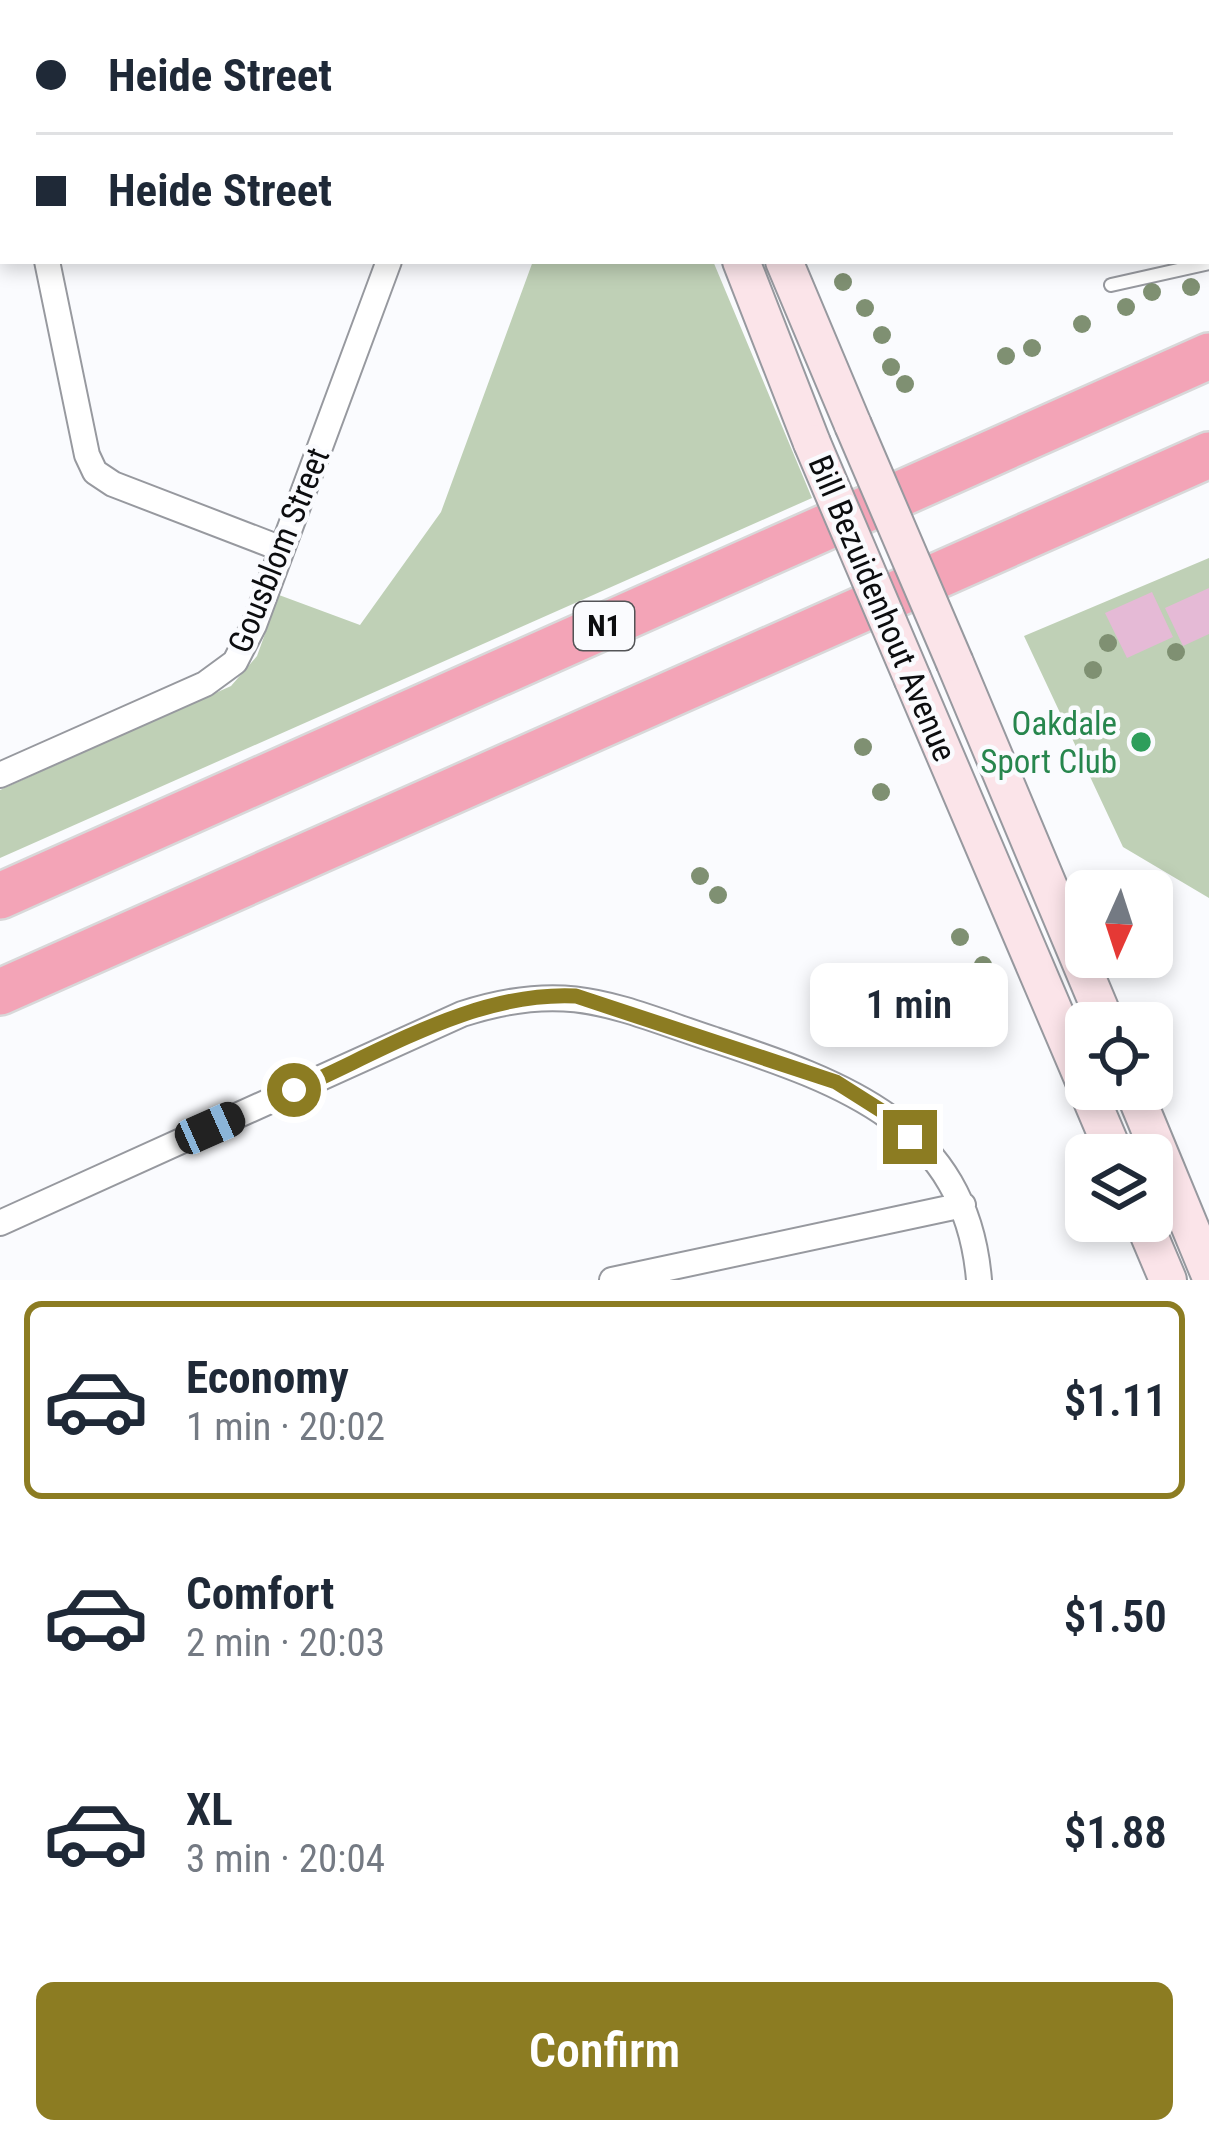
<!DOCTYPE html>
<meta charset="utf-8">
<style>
body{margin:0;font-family:"Roboto Condensed",sans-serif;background:#f6f6f7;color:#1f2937;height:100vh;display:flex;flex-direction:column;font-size:45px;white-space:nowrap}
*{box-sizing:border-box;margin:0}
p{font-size:39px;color:#747a83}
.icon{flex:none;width:66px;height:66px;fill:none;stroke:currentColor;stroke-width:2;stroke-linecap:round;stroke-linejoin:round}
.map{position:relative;height:1280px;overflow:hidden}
.panel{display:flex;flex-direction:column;background:#fff;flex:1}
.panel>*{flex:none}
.hud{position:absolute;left:0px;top:0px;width:1209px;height:264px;box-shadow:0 6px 18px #0003;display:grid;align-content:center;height:264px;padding:0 36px;background:#fff}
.needle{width:78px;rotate:183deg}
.controls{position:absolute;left:1065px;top:870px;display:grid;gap:24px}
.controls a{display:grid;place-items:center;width:108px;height:108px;border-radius:18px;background:#fff;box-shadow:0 6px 18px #0003;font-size:60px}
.end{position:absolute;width:54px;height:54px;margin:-27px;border:15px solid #8c7c22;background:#fff;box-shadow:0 0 0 6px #fff}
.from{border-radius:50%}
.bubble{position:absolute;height:84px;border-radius:18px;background:#fff;box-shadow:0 6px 18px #0003;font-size:39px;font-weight:600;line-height:84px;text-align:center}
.car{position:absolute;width:36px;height:72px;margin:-36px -18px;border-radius:15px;box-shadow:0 0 9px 3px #0007;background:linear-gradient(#222 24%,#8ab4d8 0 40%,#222 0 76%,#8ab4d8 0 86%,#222 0)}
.hud b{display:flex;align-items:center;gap:42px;height:114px;font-size:45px}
.hud b+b{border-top:3px solid #e0e1e3}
.hud i{width:30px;height:30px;background:#1f2937}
ul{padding:21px 0 0;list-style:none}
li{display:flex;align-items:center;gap:36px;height:198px;margin:0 24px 18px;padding:0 12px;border:6px solid transparent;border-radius:18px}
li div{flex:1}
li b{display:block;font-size:45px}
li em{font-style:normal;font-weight:600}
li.active{border-color:#8c7c22}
li>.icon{width:108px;height:108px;stroke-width:1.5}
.button{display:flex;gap:24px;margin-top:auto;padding:24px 36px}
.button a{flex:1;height:138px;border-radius:18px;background:#8c7c22;color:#fff;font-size:48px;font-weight:600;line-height:138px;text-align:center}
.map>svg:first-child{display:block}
.green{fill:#bfd0b6}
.building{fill:#e5bad6}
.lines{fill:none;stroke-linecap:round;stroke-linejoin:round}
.lane-casing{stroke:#97999f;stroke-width:16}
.street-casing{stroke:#97999f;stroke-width:28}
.secondary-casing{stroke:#97999f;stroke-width:40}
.highway-casing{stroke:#d8d8d9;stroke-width:50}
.lane{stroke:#fff;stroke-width:12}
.street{stroke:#fff;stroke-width:24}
.secondary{stroke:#fbe4e9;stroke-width:36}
.highway{stroke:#f3a4b7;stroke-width:45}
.secondary-bridge-casing{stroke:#97999f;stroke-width:40;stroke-linecap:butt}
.secondary-bridge{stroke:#fbe4e9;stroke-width:36}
.tree{fill:#7f9072}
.route{stroke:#8c7c22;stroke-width:15}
.leisure-dot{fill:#2e9e5b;stroke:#fafbfe;stroke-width:4.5}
.labels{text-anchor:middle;stroke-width:9;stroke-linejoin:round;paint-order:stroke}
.shield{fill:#fafbfe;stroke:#535457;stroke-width:3}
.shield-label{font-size:30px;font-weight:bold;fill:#0c0d0f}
.street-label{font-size:33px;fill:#0c0d0f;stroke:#fafbfe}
.leisure-label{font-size:33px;fill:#27864d;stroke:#fafbfe;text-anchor:end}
</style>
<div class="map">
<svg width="1209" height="1280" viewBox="0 0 1209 1280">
<rect width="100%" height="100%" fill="#fafbfe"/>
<path class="green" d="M533 261H713L812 498 0 858V790L231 686 257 656 279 595 360 625 441 512Z
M1209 558V898L1123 847 1024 636Z"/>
<path class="building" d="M1209 588V634L1183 646 1165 608Z
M1152 592 1173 637 1127 658 1105 613Z"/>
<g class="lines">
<defs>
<path id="lane" d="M1111 285 1209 263"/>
<path id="street" d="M257 0 258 3
M1133 0 1143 3
M472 3 473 0
M1206 24 1209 25
M0 36 3 51
M47 261 87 455 95 472 113 484 282 549
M0 775 205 684 235 662 254 625 389 261
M0 1223 462 1014C567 980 613 1006 712 1039 840 1082 966 1123 979 1280
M612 1280 963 1205"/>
<path id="secondary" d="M689 0V3
M733 0 734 3
M741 261 812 443
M784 261 853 425
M955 663 1106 1023
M913 680 1086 1086
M1087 1089 1115 1155
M1133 1089 1209 1273
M1143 1221 1168 1280"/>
<path id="highway" d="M0 896 1209 356
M0 992 1209 455"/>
</defs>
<use href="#lane" class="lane-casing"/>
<use href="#street" class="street-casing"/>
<use href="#secondary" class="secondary-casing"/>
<use href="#highway" class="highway-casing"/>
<use href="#lane" class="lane"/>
<use href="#street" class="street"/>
<use href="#secondary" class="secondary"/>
<use href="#highway" class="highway"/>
<defs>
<path id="secondary-bridge" d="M853 425 955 663
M812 443 913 680"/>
</defs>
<use href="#secondary-bridge" class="secondary-bridge-casing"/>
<use href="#secondary-bridge" class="secondary-bridge"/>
</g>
<g class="tree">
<circle cx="843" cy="282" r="9"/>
<circle cx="1191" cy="287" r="9"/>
<circle cx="1152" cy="292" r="9"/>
<circle cx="1126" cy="307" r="9"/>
<circle cx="865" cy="308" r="9"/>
<circle cx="1082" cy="324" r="9"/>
<circle cx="882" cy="335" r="9"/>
<circle cx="1032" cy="348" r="9"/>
<circle cx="1006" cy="356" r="9"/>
<circle cx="891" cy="367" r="9"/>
<circle cx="905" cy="384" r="9"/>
<circle cx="1108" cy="643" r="9"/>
<circle cx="1176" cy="652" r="9"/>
<circle cx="1093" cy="670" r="9"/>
<circle cx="863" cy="747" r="9"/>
<circle cx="881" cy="792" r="9"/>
<circle cx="700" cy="876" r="9"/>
<circle cx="718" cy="895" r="9"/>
<circle cx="960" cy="937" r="9"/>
<circle cx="983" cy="965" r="9"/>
</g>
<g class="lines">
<path class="route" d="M294 1090C383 1051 476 991 576 996L836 1082 885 1113 910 1137"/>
</g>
<circle class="leisure-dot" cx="1141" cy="742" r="12"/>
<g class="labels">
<rect class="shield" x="574" y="602" width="60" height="48" rx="9"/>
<g class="shield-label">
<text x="604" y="636">N1</text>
</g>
<g class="street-label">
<text transform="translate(278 550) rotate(-68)" y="12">Gousblom Street</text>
<text transform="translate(883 608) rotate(67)" y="12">Bill Bezuidenhout Avenue</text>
</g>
<g class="leisure-label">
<text x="1117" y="735">Oakdale<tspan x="1117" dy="38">Sport Club</tspan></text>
</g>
</g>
</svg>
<div class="controls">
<a><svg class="needle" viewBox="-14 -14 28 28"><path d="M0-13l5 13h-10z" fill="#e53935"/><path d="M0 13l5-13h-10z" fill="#747a83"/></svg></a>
<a><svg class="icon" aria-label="locate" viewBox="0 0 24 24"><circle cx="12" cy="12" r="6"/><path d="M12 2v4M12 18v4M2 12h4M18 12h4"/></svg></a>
<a><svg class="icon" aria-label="layers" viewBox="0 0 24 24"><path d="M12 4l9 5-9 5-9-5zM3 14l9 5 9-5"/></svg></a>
</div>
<i class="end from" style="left:294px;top:1090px"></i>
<i class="end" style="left:910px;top:1137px"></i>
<div class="bubble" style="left:810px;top:963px;width:198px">1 min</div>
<i class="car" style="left:210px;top:1128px;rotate:66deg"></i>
<div class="hud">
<b><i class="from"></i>Heide Street</b>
<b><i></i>Heide Street</b>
</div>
</div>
<section class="panel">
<ul>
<li class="active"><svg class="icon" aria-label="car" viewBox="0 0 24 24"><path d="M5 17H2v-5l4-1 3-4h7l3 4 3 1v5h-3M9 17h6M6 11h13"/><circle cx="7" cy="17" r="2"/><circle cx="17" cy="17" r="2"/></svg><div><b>Economy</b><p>1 min · 20:02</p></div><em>$1.11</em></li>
<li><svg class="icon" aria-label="car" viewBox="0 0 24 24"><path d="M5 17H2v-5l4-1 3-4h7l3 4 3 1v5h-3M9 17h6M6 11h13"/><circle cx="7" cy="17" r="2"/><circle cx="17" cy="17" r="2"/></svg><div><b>Comfort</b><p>2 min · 20:03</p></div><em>$1.50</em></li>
<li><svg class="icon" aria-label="car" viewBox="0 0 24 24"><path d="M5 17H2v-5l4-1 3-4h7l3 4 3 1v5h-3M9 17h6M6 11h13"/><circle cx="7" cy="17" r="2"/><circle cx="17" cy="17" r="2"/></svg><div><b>XL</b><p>3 min · 20:04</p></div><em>$1.88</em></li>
</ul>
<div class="button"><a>Confirm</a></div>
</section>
